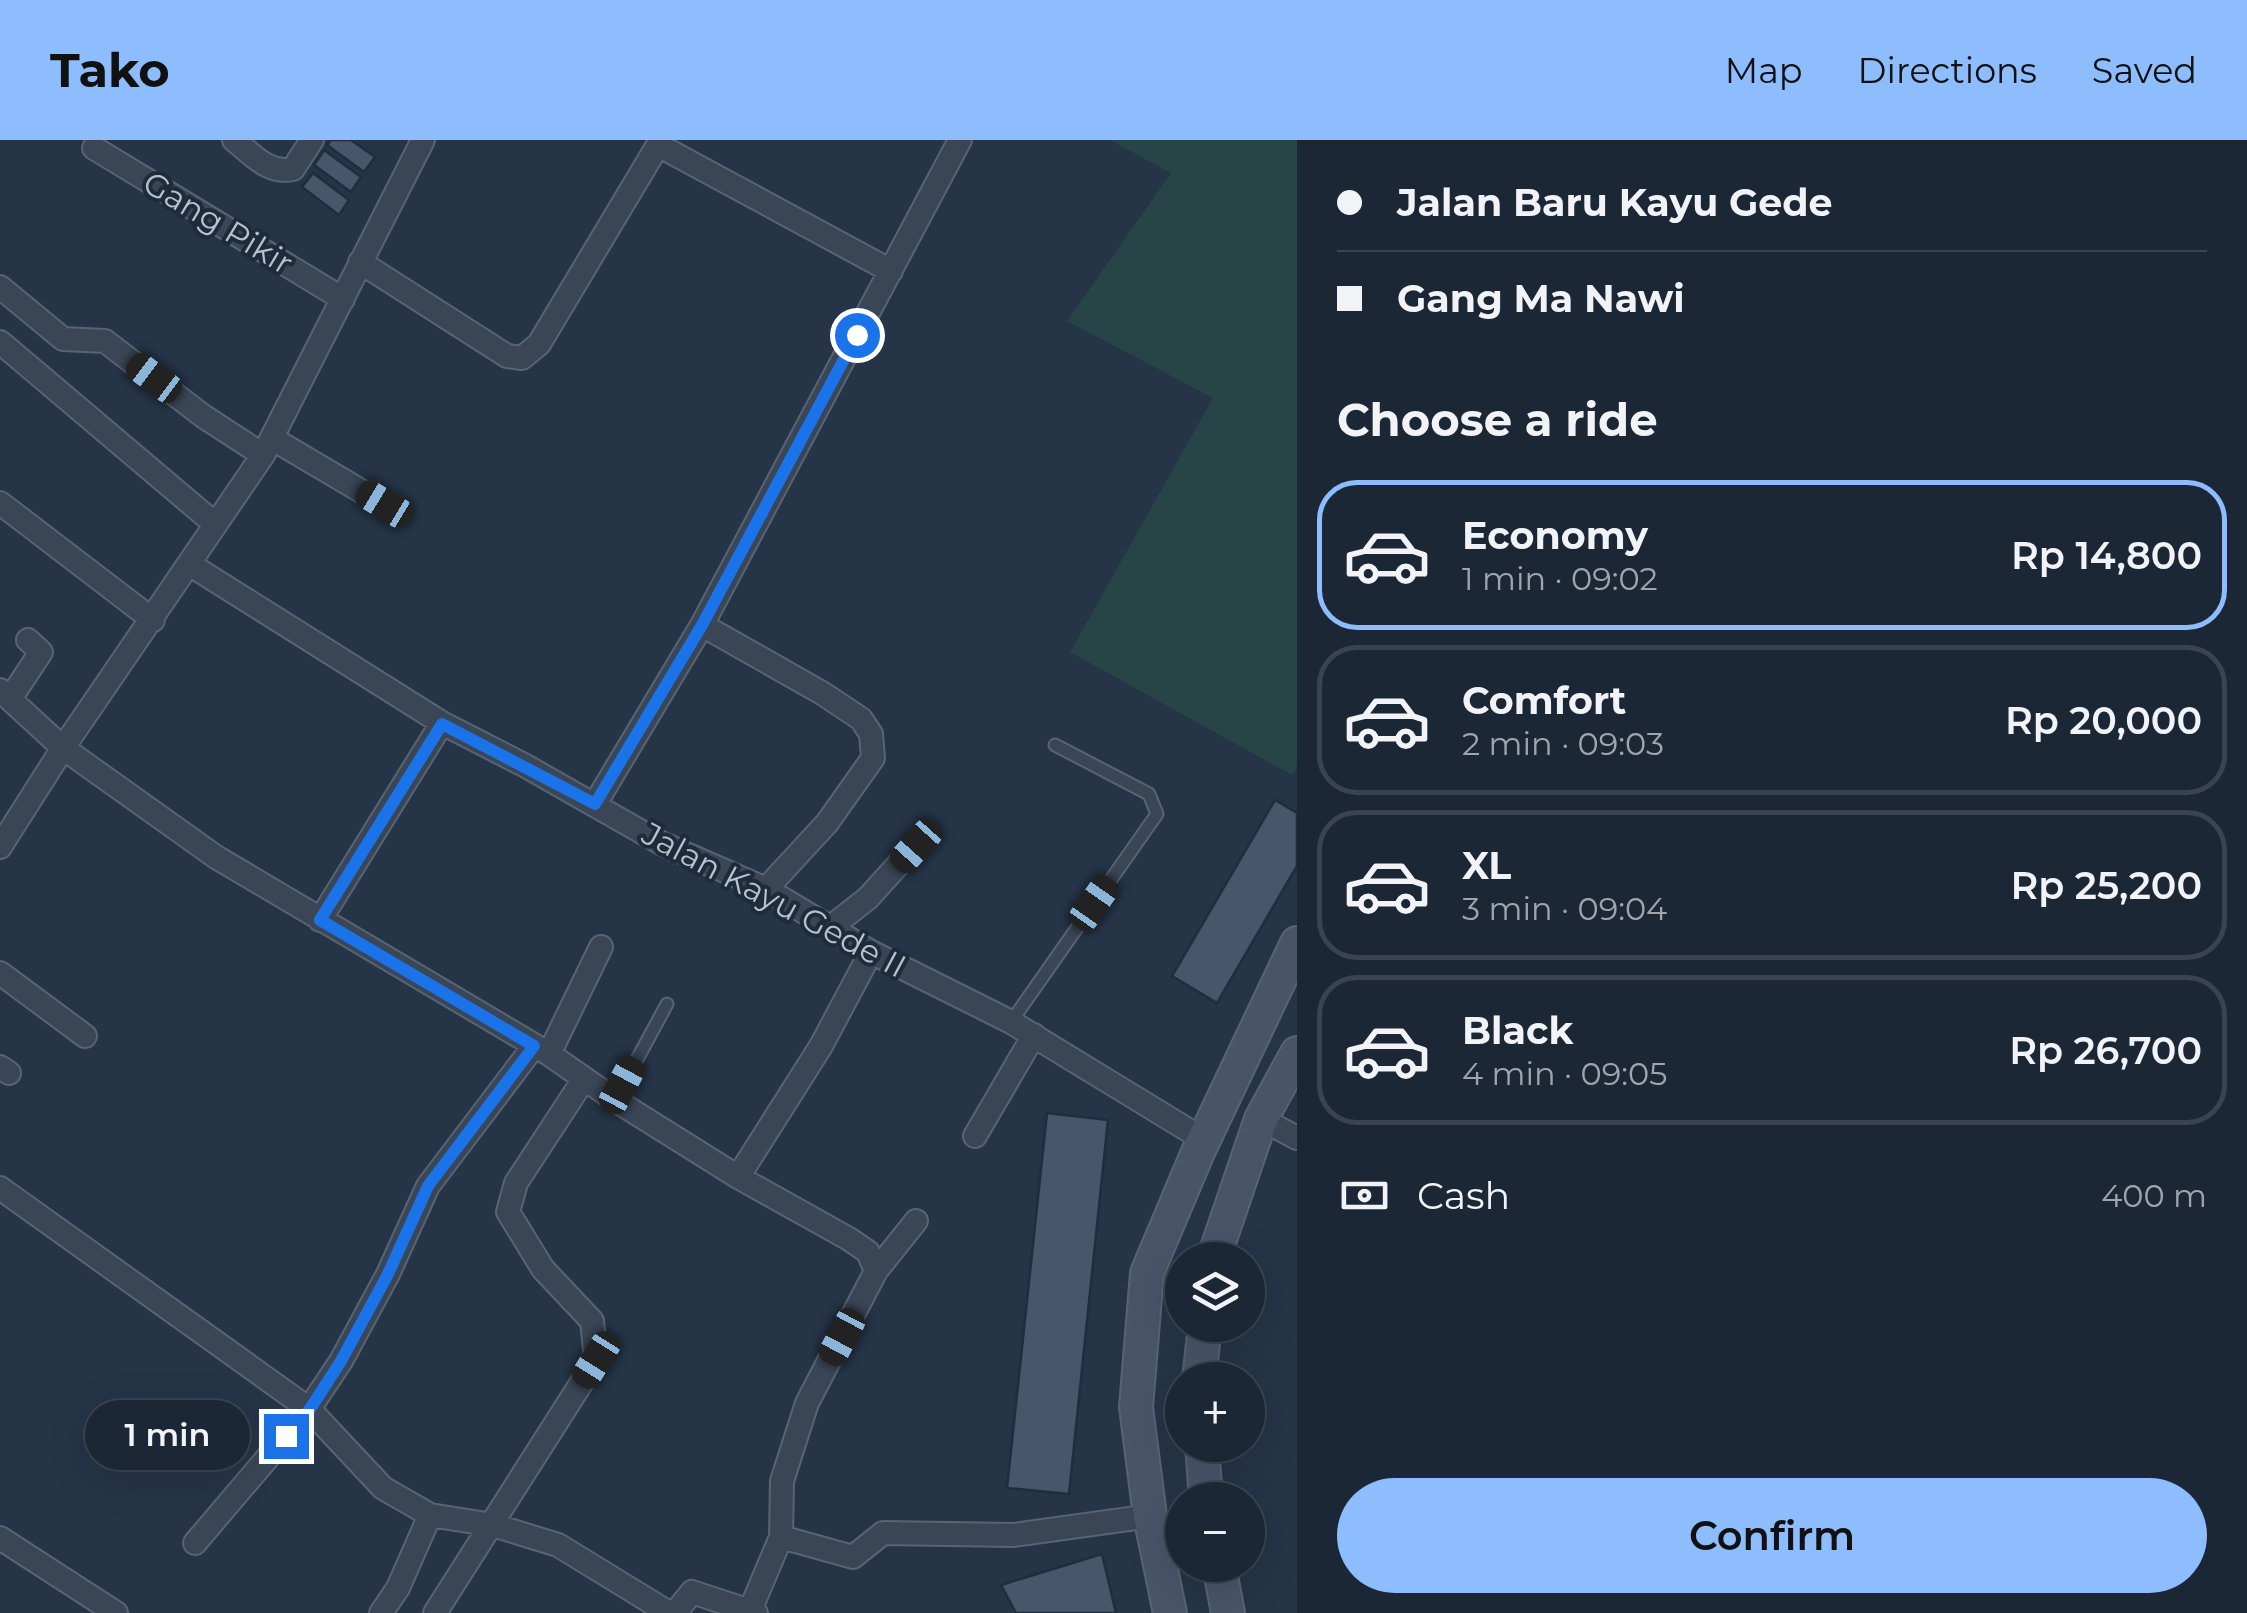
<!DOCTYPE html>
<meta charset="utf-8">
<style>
body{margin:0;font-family:Montserrat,sans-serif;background:#293341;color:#f1f3f6;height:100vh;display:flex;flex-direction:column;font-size:38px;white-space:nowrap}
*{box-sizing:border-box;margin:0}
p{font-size:32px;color:#a0a5ad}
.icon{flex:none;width:55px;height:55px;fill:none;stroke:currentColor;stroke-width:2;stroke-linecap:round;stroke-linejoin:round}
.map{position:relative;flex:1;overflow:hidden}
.drawer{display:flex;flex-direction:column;background:#1c2735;width:950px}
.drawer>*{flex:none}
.guide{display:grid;align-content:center;height:220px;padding:0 40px;background:#1c2735}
.fabs{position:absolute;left:1165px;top:1102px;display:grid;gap:20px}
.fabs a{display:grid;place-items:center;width:100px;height:100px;border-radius:50%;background:#1c2735;box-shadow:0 10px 40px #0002,0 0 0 2px #3a4450;font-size:50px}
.end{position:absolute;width:45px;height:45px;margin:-22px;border:12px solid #1a73e8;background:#fff;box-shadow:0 0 0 5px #fff}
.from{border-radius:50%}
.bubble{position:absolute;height:70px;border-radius:35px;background:#1c2735;box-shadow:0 10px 40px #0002,0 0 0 2px #3a4450;font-size:32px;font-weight:600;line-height:70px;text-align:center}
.car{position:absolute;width:30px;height:60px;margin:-30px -15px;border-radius:12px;box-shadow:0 0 8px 2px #0007;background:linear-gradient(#222 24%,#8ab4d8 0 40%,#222 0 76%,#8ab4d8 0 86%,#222 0)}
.guide b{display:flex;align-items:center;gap:35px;height:95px;font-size:38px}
.guide b+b{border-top:2px solid #3a4450}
.guide i{width:25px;height:25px;background:#f1f3f6}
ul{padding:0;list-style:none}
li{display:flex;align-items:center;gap:30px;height:150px;margin:0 20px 15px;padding:0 20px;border:5px solid #3a4450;border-radius:40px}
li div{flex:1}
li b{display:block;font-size:38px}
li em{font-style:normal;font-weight:600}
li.active{border-color:#8dbcff}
li>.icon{width:90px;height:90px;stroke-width:1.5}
h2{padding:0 40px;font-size:45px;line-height:120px}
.pay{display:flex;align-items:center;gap:25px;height:110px;padding:0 40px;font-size:38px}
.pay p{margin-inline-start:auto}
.primary-button{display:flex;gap:20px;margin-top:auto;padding:20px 40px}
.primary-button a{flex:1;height:115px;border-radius:60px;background:#8dbcff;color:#111;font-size:40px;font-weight:600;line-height:115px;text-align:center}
header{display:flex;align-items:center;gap:60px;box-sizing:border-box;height:140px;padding:0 50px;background:#8dbcff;color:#111}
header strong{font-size:48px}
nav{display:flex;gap:55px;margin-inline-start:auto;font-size:35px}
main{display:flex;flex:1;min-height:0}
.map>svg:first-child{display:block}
.green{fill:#274447}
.building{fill:#47566b;stroke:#202d3d;stroke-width:2.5}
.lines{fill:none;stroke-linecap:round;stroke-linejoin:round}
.lane-casing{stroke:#586473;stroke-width:15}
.street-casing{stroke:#586473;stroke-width:26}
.secondary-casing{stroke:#586473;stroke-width:36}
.lane{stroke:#3a4656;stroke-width:11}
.street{stroke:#3a4656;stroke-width:22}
.secondary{stroke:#485569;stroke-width:32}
.route{stroke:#1a73e8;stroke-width:12}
.labels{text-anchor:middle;stroke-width:8;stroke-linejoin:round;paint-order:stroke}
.street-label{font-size:32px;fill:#b8c1cf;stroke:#1e2b3b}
</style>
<header>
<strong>Tako</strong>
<nav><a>Map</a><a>Directions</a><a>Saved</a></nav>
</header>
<main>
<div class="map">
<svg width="1297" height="1473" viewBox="0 0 1297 1473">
<rect width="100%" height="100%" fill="#253447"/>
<path class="green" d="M1110 0H1297V627L1292 635 1070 512 1213 258 1067 181 1171 33Z"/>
<path class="building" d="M331 0H351L375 17 364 32 327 5Z
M324 10 361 37 351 52 314 25Z
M313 33 349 60 339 75 302 47Z
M1275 660 1297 673V726L1217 863 1172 836Z
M1047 973 1108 980 1069 1354 1007 1348Z
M1102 1414 1116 1473H1016L1001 1445Z"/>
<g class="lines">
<defs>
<path id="lane" d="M1011 882 1157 674 1149 654 1055 605
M615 960 667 864"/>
<path id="street" d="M234 0C252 14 269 35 293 29L312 0
M658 5 891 131
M94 8 343 159
M360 122 507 216 522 218 539 204 661 0
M0 147 63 199 105 201 203 276 263 315
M0 202 215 384
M273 299 383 364
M0 363 153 480
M189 424 442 583 524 625 661 703 766 749 871 812 1011 882 1206 1001
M702 485 822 553 861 579 871 594 873 618 827 683 766 749
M0 550 63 608 216 717 549 914 615 960 738 1037 849 1099 868 1112 876 1131
M10 559 41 512 28 500
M595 664 702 485 960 0
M0 707 63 608 263 315 423 0
M320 780 442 583
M831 787 868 758 916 705
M0 833 85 896
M549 914 601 807
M0 927 9 933
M1261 979 1297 998
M975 996 1034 895
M738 1037 821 906 871 812
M0 1048 309 1269 383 1348 430 1375 493 1385 558 1405 669 1473
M781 1397 853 1417 883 1393 1014 1395 1150 1376
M0 1398 116 1473
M195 1403 309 1269 341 1221 388 1134 428 1046 534 906
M381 1473 398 1448 430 1375
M435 1473 596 1220 592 1181 543 1129 508 1072 516 1043 584 939
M675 1473 692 1452 756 1473
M749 1473 781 1397 782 1341 807 1263 876 1131 916 1081"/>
<path id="secondary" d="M1213 1120 1261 979 1297 913
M1199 1240 1205 1185
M1202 1305 1206 1360
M1219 1425 1228 1473
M1170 1473 1150 1376 1136 1267 1147 1133 1198 1012 1297 803"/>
</defs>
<use href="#lane" class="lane-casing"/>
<use href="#street" class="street-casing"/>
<use href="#secondary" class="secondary-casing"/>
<use href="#lane" class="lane"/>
<use href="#street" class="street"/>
<use href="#secondary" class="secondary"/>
</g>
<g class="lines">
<path class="route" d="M286 1296 310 1269 341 1221 388 1134 428 1046 534 906 320 780 442 584 595 664 702 485 857 195"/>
</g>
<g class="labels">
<g class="street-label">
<text transform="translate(218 83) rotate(31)" y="11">Gang Pikir</text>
<text transform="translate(774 760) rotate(28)" y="11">Jalan Kayu Gede II</text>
</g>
</g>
</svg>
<div class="fabs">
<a><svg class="icon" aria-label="layers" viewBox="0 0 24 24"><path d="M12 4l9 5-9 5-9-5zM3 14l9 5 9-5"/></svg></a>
<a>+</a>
<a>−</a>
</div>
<i class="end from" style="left:857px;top:195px"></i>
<i class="end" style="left:286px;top:1296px"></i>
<div class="bubble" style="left:85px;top:1260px;width:165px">1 min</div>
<i class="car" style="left:154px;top:238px;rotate:307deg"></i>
<i class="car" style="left:384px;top:364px;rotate:301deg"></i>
<i class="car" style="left:916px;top:706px;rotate:222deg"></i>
<i class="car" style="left:1094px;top:763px;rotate:35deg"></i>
<i class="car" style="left:622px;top:945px;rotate:28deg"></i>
<i class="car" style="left:842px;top:1197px;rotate:208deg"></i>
<i class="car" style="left:596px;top:1220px;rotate:212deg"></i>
</div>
<section class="drawer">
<div class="guide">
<b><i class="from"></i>Jalan Baru Kayu Gede</b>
<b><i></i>Gang Ma Nawi</b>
</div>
<h2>Choose a ride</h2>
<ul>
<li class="active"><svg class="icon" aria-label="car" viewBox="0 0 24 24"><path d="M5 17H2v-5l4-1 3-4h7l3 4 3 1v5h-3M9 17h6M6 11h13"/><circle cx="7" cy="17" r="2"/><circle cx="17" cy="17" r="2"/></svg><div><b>Economy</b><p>1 min · 09:02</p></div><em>Rp 14,800</em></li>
<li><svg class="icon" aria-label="car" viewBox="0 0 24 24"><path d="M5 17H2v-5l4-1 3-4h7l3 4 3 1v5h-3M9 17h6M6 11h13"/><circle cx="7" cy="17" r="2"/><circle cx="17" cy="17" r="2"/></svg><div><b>Comfort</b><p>2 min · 09:03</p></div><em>Rp 20,000</em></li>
<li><svg class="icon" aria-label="car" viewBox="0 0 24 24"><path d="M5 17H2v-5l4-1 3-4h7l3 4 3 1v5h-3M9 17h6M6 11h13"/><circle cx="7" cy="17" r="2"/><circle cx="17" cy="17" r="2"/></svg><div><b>XL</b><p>3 min · 09:04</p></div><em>Rp 25,200</em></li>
<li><svg class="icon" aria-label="car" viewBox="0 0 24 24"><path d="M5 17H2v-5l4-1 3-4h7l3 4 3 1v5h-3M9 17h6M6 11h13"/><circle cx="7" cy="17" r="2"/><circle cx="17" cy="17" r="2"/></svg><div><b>Black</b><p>4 min · 09:05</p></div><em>Rp 26,700</em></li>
</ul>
<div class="pay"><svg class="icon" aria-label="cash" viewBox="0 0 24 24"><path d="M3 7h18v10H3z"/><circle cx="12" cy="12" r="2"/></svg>Cash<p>400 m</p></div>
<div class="primary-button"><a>Confirm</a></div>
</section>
</main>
